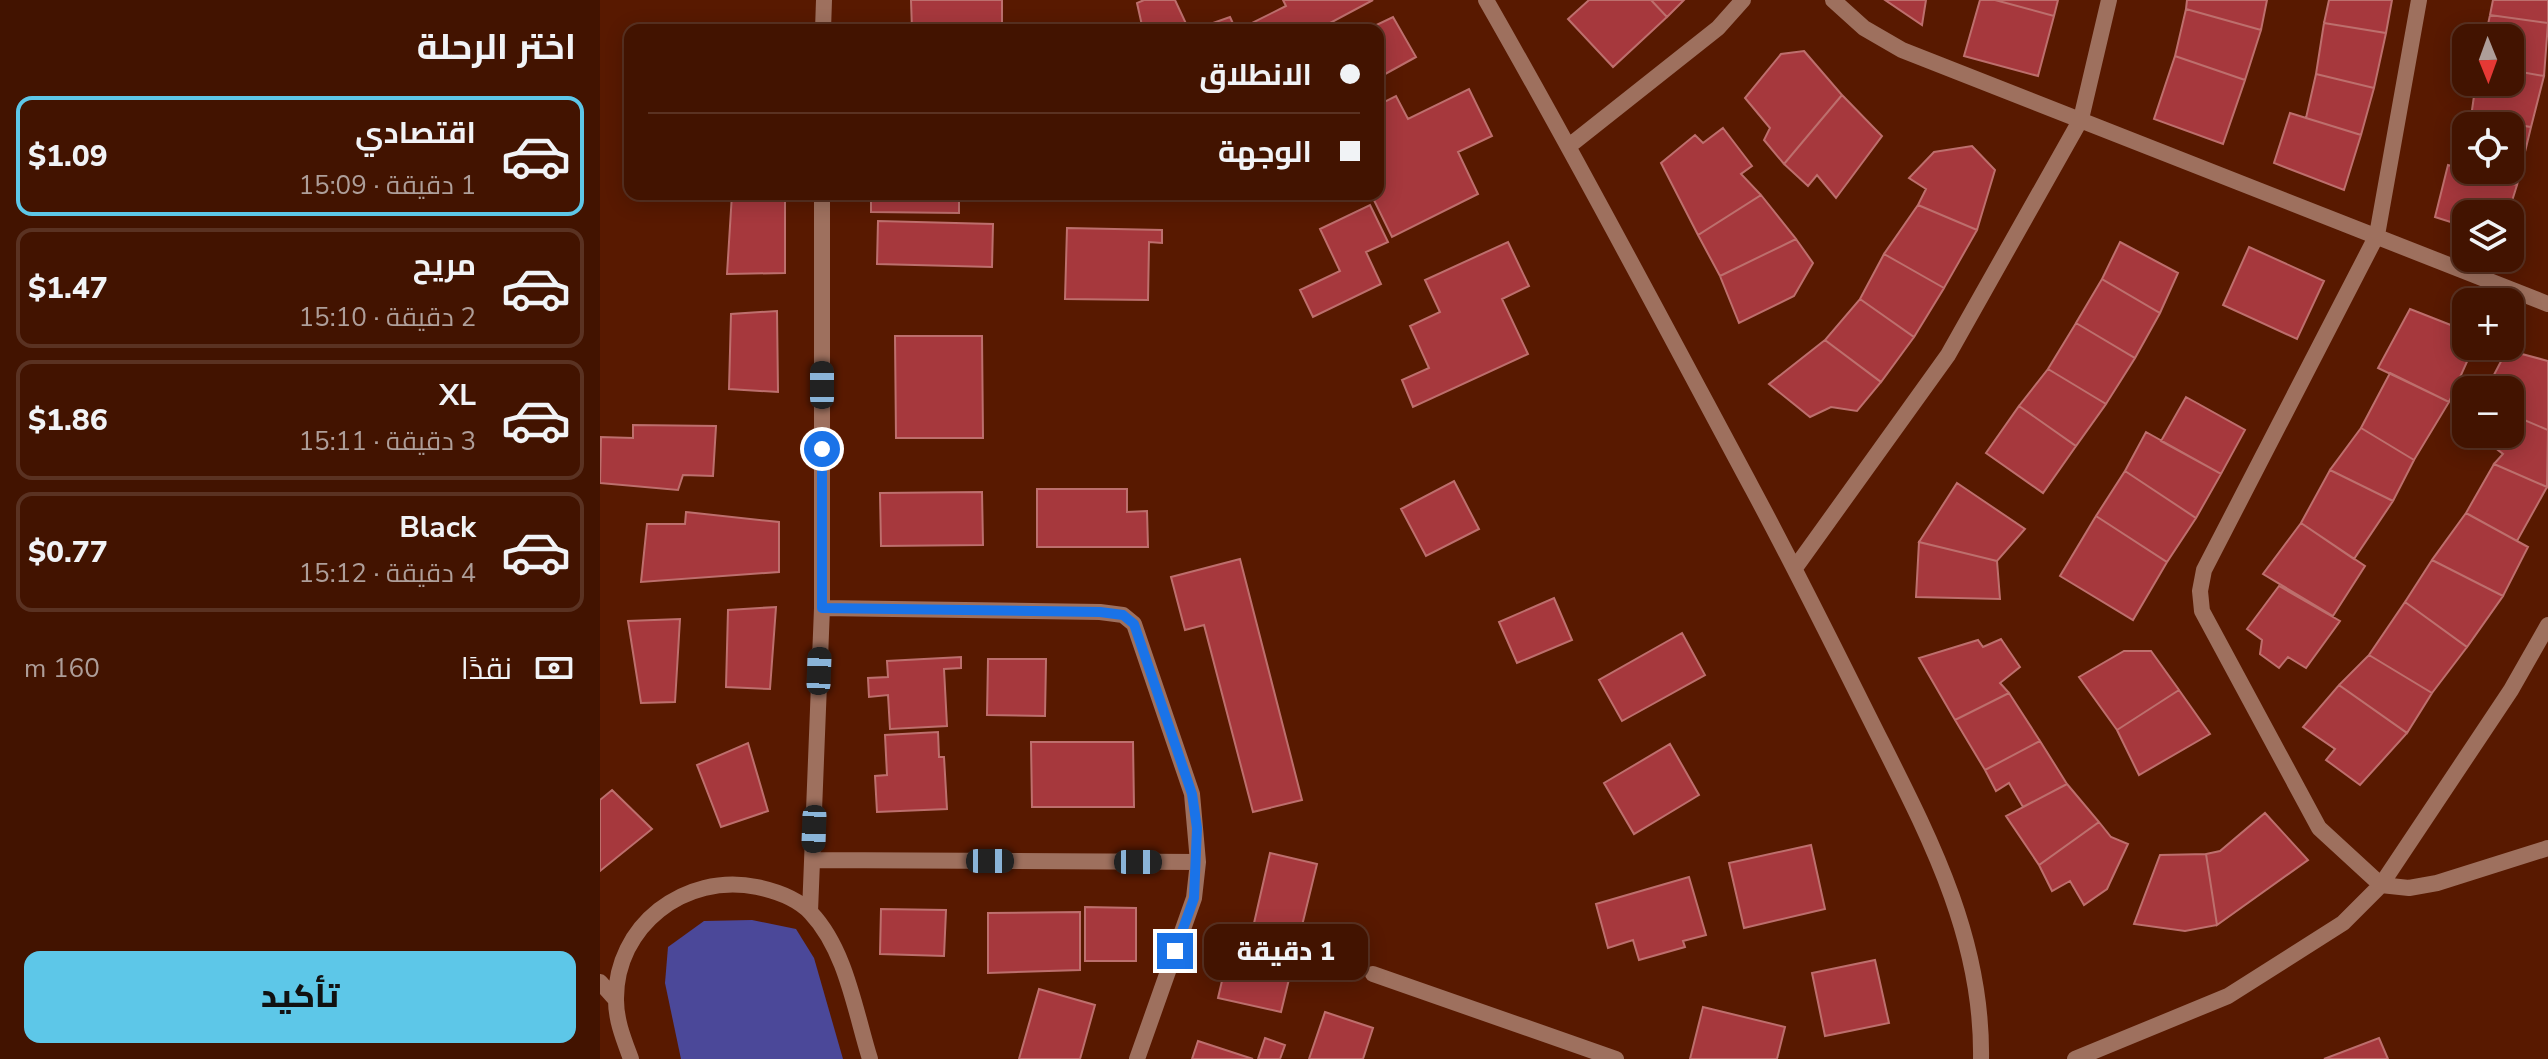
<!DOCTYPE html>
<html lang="ar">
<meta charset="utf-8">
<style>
body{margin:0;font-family:"Nunito Sans",Cairo,sans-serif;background:#491c0a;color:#f1f3f6;direction:rtl;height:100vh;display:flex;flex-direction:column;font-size:30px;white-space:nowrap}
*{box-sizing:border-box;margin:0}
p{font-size:26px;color:#ae9e99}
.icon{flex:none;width:44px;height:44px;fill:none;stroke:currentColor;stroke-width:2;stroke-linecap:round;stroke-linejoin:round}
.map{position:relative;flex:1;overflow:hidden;direction:ltr}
.panel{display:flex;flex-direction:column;background:#421300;width:600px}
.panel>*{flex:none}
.guide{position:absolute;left:24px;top:24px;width:760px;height:176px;border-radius:16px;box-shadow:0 4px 20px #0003,0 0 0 2px #5a3222;direction:rtl;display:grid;align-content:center;height:176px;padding:0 24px;background:#421300}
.needle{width:52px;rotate:179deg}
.buttons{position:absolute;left:1852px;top:24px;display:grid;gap:16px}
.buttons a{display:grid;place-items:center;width:72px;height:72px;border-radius:16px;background:#421300;box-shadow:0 4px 20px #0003,0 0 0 2px #5a3222;font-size:40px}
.end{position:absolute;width:36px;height:36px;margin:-18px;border:10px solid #1a73e8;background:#fff;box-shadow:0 0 0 4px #fff}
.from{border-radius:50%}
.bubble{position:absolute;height:56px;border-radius:16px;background:#421300;box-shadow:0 4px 20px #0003,0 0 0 2px #5a3222;font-size:26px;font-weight:800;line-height:56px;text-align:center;direction:rtl}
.car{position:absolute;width:24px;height:48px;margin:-24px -12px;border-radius:10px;box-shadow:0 0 6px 2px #0007;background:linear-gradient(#222 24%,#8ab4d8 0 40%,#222 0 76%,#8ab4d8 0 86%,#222 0)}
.guide b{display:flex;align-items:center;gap:28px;height:76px;font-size:30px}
.guide b+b{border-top:2px solid #5a3222}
.guide i{width:20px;height:20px;background:#f1f3f6}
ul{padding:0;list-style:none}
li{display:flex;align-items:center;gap:24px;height:120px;margin:0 16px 12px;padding:0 8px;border:4px solid #5a3222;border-radius:16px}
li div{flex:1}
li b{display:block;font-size:30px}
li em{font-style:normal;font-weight:800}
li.active{border-color:#5dc7e8}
li>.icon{width:72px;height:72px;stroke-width:1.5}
h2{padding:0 24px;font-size:36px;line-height:96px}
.pay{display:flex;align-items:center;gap:20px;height:88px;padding:0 24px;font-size:30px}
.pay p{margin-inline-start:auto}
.primary-button{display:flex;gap:16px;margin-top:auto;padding:16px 24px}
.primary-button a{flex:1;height:92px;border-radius:16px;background:#5dc7e8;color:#111;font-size:32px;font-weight:800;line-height:92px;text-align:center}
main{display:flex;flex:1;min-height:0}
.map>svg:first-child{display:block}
.green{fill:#4b4899}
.building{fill:#a6383d;stroke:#bd6f6d;stroke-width:2}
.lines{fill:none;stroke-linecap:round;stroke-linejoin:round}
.street{stroke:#9e705e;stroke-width:16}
.route{stroke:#1a73e8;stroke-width:10}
</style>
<main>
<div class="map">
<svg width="1948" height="1059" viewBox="0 0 1948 1059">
<rect width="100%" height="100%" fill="#581900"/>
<path class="green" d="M152 920 196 929 214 958 243 1059H81L65 983 68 947 104 921Z"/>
<path class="building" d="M311 0H402V30H312Z
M544 0H575L589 30H543L537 3Z
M683 0H773L717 30H638L686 6Z
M989 0H1051L1067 17 1013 67 968 19Z
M1051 0H1084L1067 17Z
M1285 0H1326L1322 25Z
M1380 0H1395L1454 16 1438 76 1364 56Z
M1395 0H1458L1454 16Z
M1587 0H1667L1661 30 1586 9Z
M1729 0H1792L1786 33 1724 23Z
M1893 0H1948V23L1890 15Z
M1586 9 1661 30 1645 80 1575 56Z
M1890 15 1948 23 1944 76 1910 70V38H1885Z
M630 17 636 30H593Z
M793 17 816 57 778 78V30H766Z
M1724 23 1786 33 1774 88 1716 74Z
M1204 51 1242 95 1184 164 1164 140 1170 128 1145 98 1181 54Z
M1575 56 1645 80 1623 144 1554 119Z
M1910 70 1944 76 1931 127 1871 117 1876 82H1910Z
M1716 74 1774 88 1761 135 1706 118Z
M869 89 892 136 858 152 878 194 792 237 771 194H778V105L796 96 808 119Z
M1242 95 1282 136 1236 198 1217 175 1208 186 1184 164Z
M1690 113 1761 135 1744 190 1674 163Z
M1871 117 1931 127 1917 185 1860 169 1866 140V170H1910V126H1869Z
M1123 128 1152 166 1141 174 1161 195 1098 235 1061 163 1095 135 1103 143Z
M1372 146 1395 170 1377 230 1318 205 1326 189 1309 178 1334 152Z
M1848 165 1917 185 1908 214H1866V227L1835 217Z
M132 194H185V273L127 274Z
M271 194H359V213L271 212Z
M1161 195 1196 239 1120 276 1098 235Z
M770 205 788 242 766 252 781 284 713 317 700 290 740 271 720 229Z
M1318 205 1377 230 1344 288 1284 254Z
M278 221 393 224 392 267 277 264Z
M467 228 562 230V243L549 242 548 300 465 299Z
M1196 239 1213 263 1194 296 1139 323 1120 276Z
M908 242 929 286 902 299 928 354 813 407 802 380 829 368 810 326 840 312 825 280Z
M1520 242 1578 273 1560 313 1502 279Z
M1649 247 1724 281 1697 339 1623 305Z
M1284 254 1344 288 1314 337 1260 299Z
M1502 279 1560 313 1535 358 1476 323Z
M1260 299 1314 337 1281 382 1225 340Z
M1810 309 1866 331V346H1874L1849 402 1778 368Z
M177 311 178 392 129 389 131 314Z
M1476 323 1535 358 1506 404 1448 369Z
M295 336H382L383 438H296Z
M1225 340 1281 382 1257 411 1231 407 1210 417 1169 384Z
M1907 350 1948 361V430L1910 414V390H1886Z
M1448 369 1506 404 1476 446 1419 406Z
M1790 373 1849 402 1814 460 1761 428Z
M1586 397 1645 430 1621 474 1561 441Z
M1419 406 1476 446 1443 493 1386 453Z
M1910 414 1948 430 1947 487 1894 464 1903 454 1885 440 1889 434H1910Z
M33 425 116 426 113 476 83 475 78 490 0 483 1 437 33 438Z
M1761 428 1814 460 1793 501 1730 470Z
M1546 432 1621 474 1596 518 1525 471Z
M1894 464 1947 487 1917 541 1866 513Z
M1730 470 1793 501 1754 559 1701 523Z
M1525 471 1596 518 1567 562 1496 516Z
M854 481 879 529 826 556 801 509Z
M1357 483 1425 529 1397 561 1319 542Z
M437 489H527V512L547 511 548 547H437Z
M382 492 383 545 281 546 280 493Z
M86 512 179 522V572L41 582 47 524H85Z
M1866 513 1928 547 1903 596 1832 560Z
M1496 516 1567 562 1533 620 1460 576Z
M1701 523 1765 566 1733 616 1663 574Z
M1319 542 1397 561 1400 599 1316 597Z
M640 559 702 800 653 812 604 625 585 630 571 577Z
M1832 560 1903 596 1867 647 1805 602Z
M1679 586 1740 621 1706 668 1688 657 1679 668 1660 654 1662 640 1647 629Z
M954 598 972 640 917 663 899 622Z
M1805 602 1867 647 1832 693 1769 655Z
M176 607 170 689 126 687 128 610Z
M80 619 75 702 41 703 28 621Z
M1082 633 1105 675 1022 721 999 680Z
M1401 639 1420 667 1400 683 1409 693 1355 720 1319 658 1378 640 1383 647Z
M1524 651H1551L1579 690 1517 730 1479 677Z
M1769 655 1832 693 1807 733 1739 685Z
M361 657V668L344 669 347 726 290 729 288 695 269 697 268 678 288 677 287 661Z
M388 659H446L445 716 387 715Z
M1739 685 1807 733 1760 785 1726 760 1735 749 1703 727Z
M1579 690 1610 734 1539 775 1517 730Z
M1409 693 1440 741 1385 770 1355 720Z
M338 732 339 757H344L347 809 277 812 275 776 287 775 285 735Z
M1440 741 1467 784 1423 807 1409 783 1396 791 1385 770Z
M431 742H533L534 807H432Z
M148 743 168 811 121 827 97 765Z
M1070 744 1099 795 1034 834 1004 783Z
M1467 784 1499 822 1439 865 1406 816Z
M12 790 52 829 0 871V800Z
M1665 813 1708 860 1617 925 1606 854 1620 851Z
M1499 822 1511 837 1528 844 1507 889 1484 905 1470 881 1452 891 1439 865Z
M1211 845 1225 909 1144 928 1129 863Z
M670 853 717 864 681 1012 618 998 625 968 642 972 647 947 629 943 633 928 652 932Z
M1606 854 1617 925 1585 931 1534 924 1560 855Z
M1089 877 1106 935 1083 941 1085 947 1039 960 1033 940 1008 948 996 904Z
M485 907 536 908V961H485Z
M281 909 346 910 344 956 280 954Z
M480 912V970L388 973V913Z
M1275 960 1289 1023 1225 1036 1212 973Z
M439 989 495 1005 480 1059H419Z
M1103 1007 1185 1027 1177 1059H1090Z
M725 1012 773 1028 763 1059H709Z
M665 1038 685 1045 680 1059H658Z
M1779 1038 1788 1059H1724Z
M598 1041 653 1059H592Z"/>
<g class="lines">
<path class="street" d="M886 0C978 161 1064 324 1152 488 1193 564 1231 641 1270 719 1325 829 1383 933 1381 1059
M1233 0 1264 28 1302 50 1948 304
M1819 0 1777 235 1604 570 1600 591 1602 611 1719 828 1781 885 1809 888 1837 883 1948 848
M223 30 224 0
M969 146 1118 28 1143 0
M1195 568 1348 355 1481 119 1509 0
M222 608 500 612 523 615 534 624 592 794 598 862 594 898 537 1059
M213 860 598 862
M210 912 222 608V194
M773 974 1016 1059
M0 982 16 1000
M31 1059C24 1040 16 1021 16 1000 15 926 85 872 157 887 176 891 197 898 211 913 246 950 255 1011 270 1059
M1475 1059 1628 996 1743 923 1781 885 1911 690 1948 625"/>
</g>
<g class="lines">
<path class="route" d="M222 449V608L500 612 523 615 534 624 592 794 597 828 594 898 575 951"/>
</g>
</svg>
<div class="buttons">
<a><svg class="needle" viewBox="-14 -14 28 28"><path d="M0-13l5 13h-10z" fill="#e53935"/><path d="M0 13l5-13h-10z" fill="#ae9e99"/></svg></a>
<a><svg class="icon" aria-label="locate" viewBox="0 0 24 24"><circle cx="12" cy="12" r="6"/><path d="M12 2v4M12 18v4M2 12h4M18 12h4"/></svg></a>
<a><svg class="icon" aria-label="layers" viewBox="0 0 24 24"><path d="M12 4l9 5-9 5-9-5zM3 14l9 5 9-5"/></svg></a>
<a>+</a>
<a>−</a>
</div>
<i class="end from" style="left:222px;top:449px"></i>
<i class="end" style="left:575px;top:951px"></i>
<div class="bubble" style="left:604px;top:924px;width:164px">1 دقيقة</div>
<i class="car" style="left:222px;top:385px;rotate:0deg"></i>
<i class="car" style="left:219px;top:671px;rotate:2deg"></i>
<i class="car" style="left:214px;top:829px;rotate:182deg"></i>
<i class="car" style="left:390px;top:861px;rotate:90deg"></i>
<i class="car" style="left:538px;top:862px;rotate:90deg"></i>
<div class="guide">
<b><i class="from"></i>الانطلاق</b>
<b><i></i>الوجهة</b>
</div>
</div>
<section class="panel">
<h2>اختر الرحلة</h2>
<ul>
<li class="active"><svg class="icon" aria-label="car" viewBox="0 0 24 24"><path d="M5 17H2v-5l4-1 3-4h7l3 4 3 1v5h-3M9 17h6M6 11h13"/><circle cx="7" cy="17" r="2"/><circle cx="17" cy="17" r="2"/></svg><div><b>اقتصادي</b><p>1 دقيقة · 15:09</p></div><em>$1.09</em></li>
<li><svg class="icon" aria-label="car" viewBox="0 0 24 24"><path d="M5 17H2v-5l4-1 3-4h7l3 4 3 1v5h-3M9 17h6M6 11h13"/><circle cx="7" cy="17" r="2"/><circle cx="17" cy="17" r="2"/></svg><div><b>مريح</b><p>2 دقيقة · 15:10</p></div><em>$1.47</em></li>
<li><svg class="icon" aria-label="car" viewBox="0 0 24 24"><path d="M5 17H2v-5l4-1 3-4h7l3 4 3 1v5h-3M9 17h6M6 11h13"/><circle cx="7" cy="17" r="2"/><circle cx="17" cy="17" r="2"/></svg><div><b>XL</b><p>3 دقيقة · 15:11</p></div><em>$1.86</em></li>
<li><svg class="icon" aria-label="car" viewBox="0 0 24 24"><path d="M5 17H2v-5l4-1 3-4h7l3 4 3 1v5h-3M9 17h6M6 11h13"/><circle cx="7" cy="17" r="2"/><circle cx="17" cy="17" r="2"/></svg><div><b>Black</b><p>4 دقيقة · 15:12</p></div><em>$0.77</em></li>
</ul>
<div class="pay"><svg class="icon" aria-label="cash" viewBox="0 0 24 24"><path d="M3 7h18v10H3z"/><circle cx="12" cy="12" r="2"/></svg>نقدًا<p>160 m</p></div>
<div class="primary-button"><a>تأكيد</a></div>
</section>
</main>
